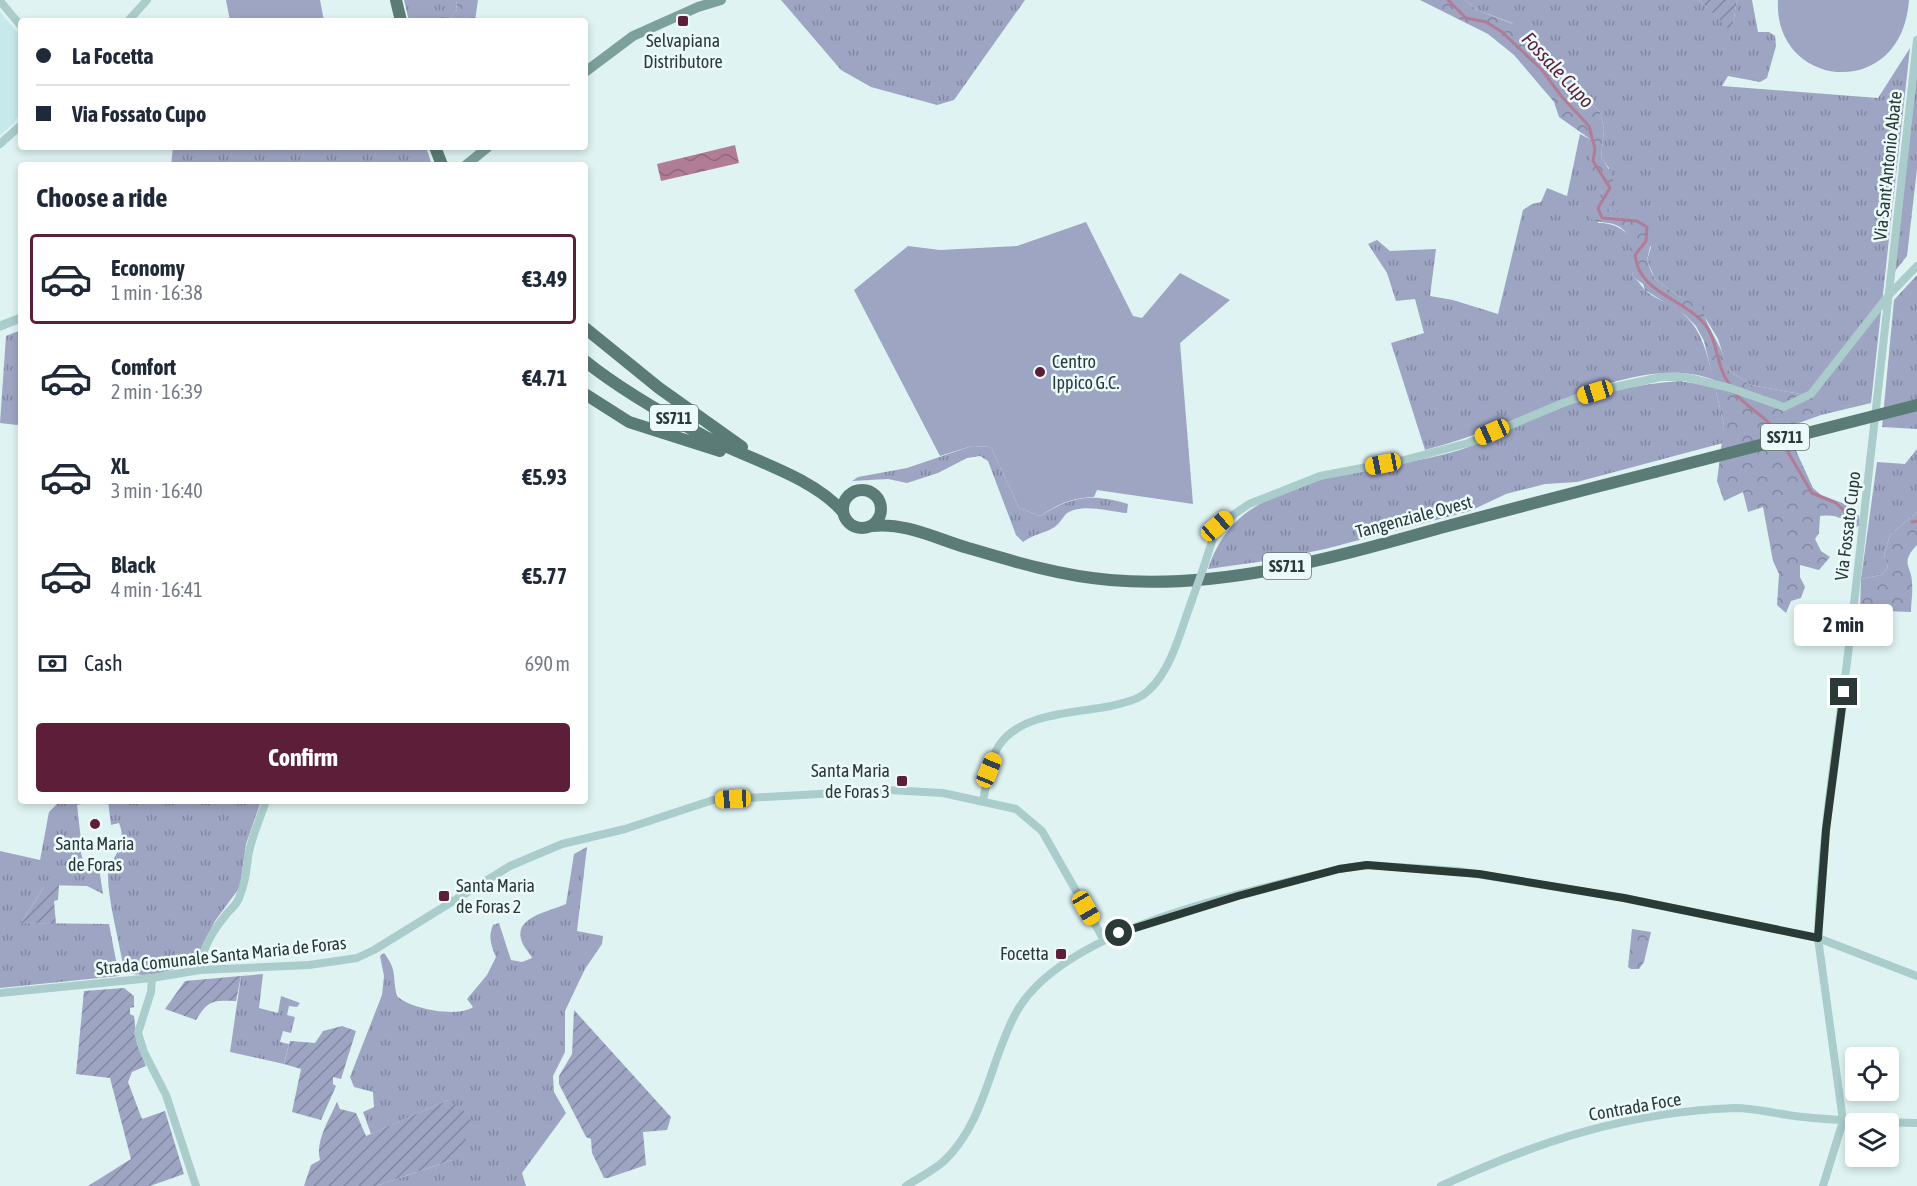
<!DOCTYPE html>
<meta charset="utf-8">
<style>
body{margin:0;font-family:"Asap Condensed",sans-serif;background:#f2f2f3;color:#1f2937;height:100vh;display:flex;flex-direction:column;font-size:22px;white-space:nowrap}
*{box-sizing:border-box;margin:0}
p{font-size:20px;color:#747a83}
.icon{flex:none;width:33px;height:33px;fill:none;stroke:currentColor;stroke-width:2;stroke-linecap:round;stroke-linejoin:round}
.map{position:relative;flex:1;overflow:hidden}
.side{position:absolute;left:18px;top:162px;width:570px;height:642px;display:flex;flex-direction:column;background:#fff;border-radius:6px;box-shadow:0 3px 9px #0003}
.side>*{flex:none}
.guide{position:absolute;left:18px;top:18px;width:570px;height:132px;border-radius:6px;box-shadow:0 3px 9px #0003;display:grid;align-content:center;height:132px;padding:0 18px;background:#fff}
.tools{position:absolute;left:1845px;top:1047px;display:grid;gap:12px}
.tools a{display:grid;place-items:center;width:54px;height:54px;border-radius:6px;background:#fff;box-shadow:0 3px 9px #0003;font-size:30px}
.end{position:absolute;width:27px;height:27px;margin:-14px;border:8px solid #2a3a37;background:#fff;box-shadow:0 0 0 3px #fff}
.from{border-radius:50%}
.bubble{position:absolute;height:42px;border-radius:6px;background:#fff;box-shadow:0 3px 9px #0003;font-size:20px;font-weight:700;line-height:42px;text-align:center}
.car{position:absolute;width:18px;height:36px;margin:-18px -9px;border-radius:8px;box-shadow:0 0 4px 2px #0007;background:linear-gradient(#f5c518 24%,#345 0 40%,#f5c518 0 76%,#345 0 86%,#f5c518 0)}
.guide b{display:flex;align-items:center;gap:21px;height:57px;font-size:22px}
.guide b+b{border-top:2px solid #e0e1e3}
.guide i{width:15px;height:15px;background:#1f2937}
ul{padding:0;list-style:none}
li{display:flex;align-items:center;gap:18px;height:90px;margin:0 12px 9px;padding:0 6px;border:3px solid transparent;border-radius:6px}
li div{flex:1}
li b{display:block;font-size:22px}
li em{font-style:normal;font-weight:700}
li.current{border-color:#5d1e3a}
li>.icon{width:54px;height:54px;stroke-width:1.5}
h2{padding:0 18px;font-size:27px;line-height:72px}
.pay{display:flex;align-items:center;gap:15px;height:66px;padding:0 18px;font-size:22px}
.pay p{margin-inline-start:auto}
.button{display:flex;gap:12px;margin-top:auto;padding:12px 18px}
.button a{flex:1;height:69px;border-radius:6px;background:#5d1e3a;color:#fff;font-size:24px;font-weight:700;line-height:69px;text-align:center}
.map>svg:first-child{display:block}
.grass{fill:url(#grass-tufts)}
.forest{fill:url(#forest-crowns)}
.garden{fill:url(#garden-furrows)}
.pitch{fill:#9ea5c3}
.plaza{fill:#c6eaec}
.water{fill:url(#water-waves)}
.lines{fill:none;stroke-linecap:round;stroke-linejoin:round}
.stream{stroke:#b17d96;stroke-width:3}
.minor{stroke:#aacccb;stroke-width:8}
.tertiary{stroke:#aacccb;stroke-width:9}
.secondary{stroke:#7ca09b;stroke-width:10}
.primary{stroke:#5b7c76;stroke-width:12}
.minor-bridge{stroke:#aacccb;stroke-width:8}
.primary-bridge{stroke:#5b7c76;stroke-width:12}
.route{stroke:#2a3a37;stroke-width:8}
.poi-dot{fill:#5d1e3a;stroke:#ecfafb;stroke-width:2}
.labels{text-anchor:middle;stroke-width:5;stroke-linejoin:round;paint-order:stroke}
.shield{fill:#ecfafb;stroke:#647472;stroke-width:1.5}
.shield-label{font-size:16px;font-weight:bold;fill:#2a3a37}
.poi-label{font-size:18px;fill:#2a3a37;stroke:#ecfafb}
.street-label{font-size:18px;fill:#2a3a37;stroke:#ecfafb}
.water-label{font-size:20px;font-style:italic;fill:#5d1e3a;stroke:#ecfafb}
</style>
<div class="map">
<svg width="1917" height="1186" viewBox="0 0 1917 1186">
<defs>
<pattern id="grass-tufts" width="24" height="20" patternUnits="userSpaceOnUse" patternTransform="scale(1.5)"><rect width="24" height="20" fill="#9ea5c3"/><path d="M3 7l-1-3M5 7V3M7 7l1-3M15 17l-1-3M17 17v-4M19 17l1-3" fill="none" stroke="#81879f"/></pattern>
<pattern id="forest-crowns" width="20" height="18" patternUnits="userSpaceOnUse" patternTransform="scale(1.5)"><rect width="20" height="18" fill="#9ea5c3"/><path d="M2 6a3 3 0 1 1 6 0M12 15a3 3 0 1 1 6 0" fill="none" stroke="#81879f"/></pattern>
<pattern id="garden-furrows" width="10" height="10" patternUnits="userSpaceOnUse" patternTransform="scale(1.5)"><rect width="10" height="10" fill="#9ea5c3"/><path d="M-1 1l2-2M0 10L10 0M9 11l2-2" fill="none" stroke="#81879f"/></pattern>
<pattern id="water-waves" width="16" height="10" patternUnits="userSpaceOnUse" patternTransform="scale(1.5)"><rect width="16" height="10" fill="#b17d96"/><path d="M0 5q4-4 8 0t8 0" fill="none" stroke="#90677b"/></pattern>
</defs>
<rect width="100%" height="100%" fill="#dff3f3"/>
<path class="grass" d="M404 0H456L457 10 448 20 420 12V18L409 21Z
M781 0H1025L954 100 937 105 871 87 841 70Z
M1465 0H1699L1729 28 1733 24 1737 0H1752L1758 32H1769L1775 36 1776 46 1767 78 1760 82 1728 76 1722 86 1878 98 1910 48 1871 403 1821 415 1819 407 1800 394 1751 385 1728 370 1718 339 1703 314 1655 279 1647 260 1651 247 1624 213 1608 209 1609 168 1601 158 1604 129 1600 112 1584 97 1567 73 1530 48 1512 23 1477 10Z
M1917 68V169L1907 256 1895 271Z
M1580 134 1590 139 1602 194 1598 223C1613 222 1632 231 1634 248 1634 258 1631 266 1633 277 1639 281 1641 286 1645 290 1652 297 1666 302 1674 307 1703 326 1705 350 1714 380 1652 355 1561 401 1503 424 1478 434 1451 443 1425 450L1391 343 1424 333 1415 299 1396 301 1387 273 1368 244 1377 240 1390 251 1436 249 1430 296 1453 300 1498 314 1523 210 1532 204 1541 202 1547 188 1567 196Z
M173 147H426L432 165H202V162H184L183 165H171Z
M1917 275V429L1882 427 1894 300Z
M21 330V422L17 425 0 423 6 336Z
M1680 381 1715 387 1724 425 1723 443 1577 482 1545 484 1506 494 1470 511 1325 549 1272 560 1208 569C1219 537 1235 517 1265 501 1326 468 1399 469 1463 449 1492 439 1519 424 1548 413 1591 395 1633 384 1680 381Z
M972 446 991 447 1019 508 1040 516C1072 496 1092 493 1128 504L1127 513C1111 512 1081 502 1066 514 1062 518 1059 525 1053 528 1045 533 1034 534 1023 542L1016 535 988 461 980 456 967 458 938 473 907 483 888 479 852 481 858 477 907 468Z
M1917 449V512L1890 535 1884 555 1888 567 1881 575 1861 579 1877 462 1905 464Z
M60 801H95L77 805 81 840 78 842 86 872 99 868 103 894 87 886 45 885 21 923 109 924 119 976 0 988V851L40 860 49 812Z
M108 801H261L246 844 240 887 215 921 194 963C176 969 141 982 124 970 120 945 108 900 108 876 109 857 129 848 119 823L111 825Z
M587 847 577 931 603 936 602 944 585 969 565 1011V1052L553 1076 554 1092 566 1113 522 1173 526 1186H376L452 1160 448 1100 371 1134 363 1112 374 1107 373 1092 354 1087 350 1077 382 995 384 976 380 956 384 953C398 971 392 977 397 996 410 1009 458 1018 473 1007L467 999 487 975 496 957C491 945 488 937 493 925L499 923 511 960 522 962 532 958C530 953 524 948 522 942 512 917 549 912 566 904L574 854Z
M263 974 259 1008 278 1013 281 996 300 1003 297 1007 289 1006 287 1015 295 1017 291 1033 283 1031 280 1042 289 1044 284 1064 230 1052 241 976Z"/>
<path class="forest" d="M456 0H478L475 21H414L420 18V11L440 13 448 20 457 10Z
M1420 0H1465L1477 10 1516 25 1530 48 1567 73 1584 97 1600 112 1604 129 1601 158C1615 175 1618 189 1608 209L1645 216 1654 230 1647 260 1651 271 1655 279 1684 300H1692L1702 306C1704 325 1724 347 1728 370L1751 385 1800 394 1820 407 1821 415 1793 425 1788 433 1813 488 1821 495 1845 504 1859 516 1860 525 1855 528C1843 518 1836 514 1820 516L1819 533 1815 539 1821 551 1830 557 1819 570 1800 565V577L1805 587 1801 598 1791 601 1786 613 1777 605 1779 574 1773 561 1763 507 1748 512 1743 492 1724 501 1717 481 1724 425 1704 341 1696 326 1685 315 1645 290 1643 284 1633 277C1629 258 1638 237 1618 226 1609 221 1600 224 1591 219L1590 211 1602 193 1590 163V139L1559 117 1554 102 1514 55 1488 34Z
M1917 512V545C1899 564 1912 565 1912 583 1913 593 1911 603 1911 612L1860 610 1861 579 1881 575 1888 567 1884 555 1890 535Z
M1632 929 1651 932 1644 962 1639 969H1631L1628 967Z"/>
<path class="garden" d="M1699 0H1737L1733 24 1729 29Z
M45 885H59L58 900 54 901 56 924 21 923Z
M241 976 236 1001C213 1000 208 1000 196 1020L165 1009 185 981Z
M124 988 134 996V1007L130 1008V1014L134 1016 137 1044 146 1066 132 1072 128 1082 142 1119 165 1111 184 1174 150 1186H88L131 1159 110 1078 76 1074 84 991Z
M574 1010 671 1117 667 1130 643 1132 646 1165 608 1178H604L592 1153 591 1139 586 1137 559 1084V1076L572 1054Z
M342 1026 356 1031 341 1079 333 1077V1084L336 1086 321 1120 292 1112 301 1069 284 1064 290 1041 315 1043 323 1031Z
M448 1100 471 1116 464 1147 452 1160 376 1186H304L311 1165 320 1160C315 1141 329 1120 337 1102L340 1109 356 1113 366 1136Z"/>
<path class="pitch" d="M226 0H320L324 21H230Z
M1778 0H1909C1902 103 1773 89 1778 0Z
M1086 222 1133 316 1142 318 1180 273 1230 300 1180 343 1193 504 1097 490 1094 497C1072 498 1058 504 1040 516L1019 508 991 447 972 446 940 456 854 290 908 246 940 250 1017 246Z"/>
<path class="plaza" d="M0 12 21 37V111L14 123 0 135Z"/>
<path class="water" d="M735 145 739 163 661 181 657 164Z"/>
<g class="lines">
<path class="stream" d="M1448 0 1466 18 1486 22 1502 32 1542 70 1562 97 1589 126 1595 149 1593 161 1610 188 1598 208 1602 218 1637 221 1647 227 1646 241 1635 255C1639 292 1679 297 1702 321 1719 339 1715 366 1730 385
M1735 393C1749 410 1766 415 1779 436
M1782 442 1812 493 1836 503 1853 519
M1912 522 1917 521"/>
<path class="minor" d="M0 1 21 26
M128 21 147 0
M0 144 21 125
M1204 566 1217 526 1249 504 1320 476 1404 460 1468 443 1563 403 1610 388 1661 377H1685L1730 388 1784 407 1811 394 1888 296 1917 266
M983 801C987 782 989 760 1000 744 1023 712 1077 713 1111 706 1125 702 1138 701 1149 690 1172 669 1181 629 1192 600
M200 970C201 950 212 932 225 916 229 910 236 906 239 898 245 883 246 874 248 858 250 840 260 819 266 801
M152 978 151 992 138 1033 144 1052 166 1095 196 1186
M0 993 152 978 200 970 309 965 357 958 374 950 510 866 562 844 625 829 713 800 888 790 943 793 1016 809 1042 831 1104 940
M906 1186C918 1178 933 1171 944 1161 986 1121 990 1059 1017 1011 1067 925 1249 893 1339 869L1367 865 1458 871 1624 898 1818 938 1917 976
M1441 1186C1539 1141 1627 1112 1735 1108 1757 1108 1781 1115 1803 1117 1841 1121 1879 1122 1917 1123
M1823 1186 1843 1121 1818 938C1821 826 1842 715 1854 604 1876 416 1896 228 1917 40"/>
<path class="tertiary" d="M0 326 21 318"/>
<path class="secondary" d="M585 72 633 36 698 7 721 0
M466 165 488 147"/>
<path class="primary" d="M396 0 401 21
M435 147 442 165
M585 328 659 388 742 447
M585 361C621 390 665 415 706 437 748 459 812 476 843 512
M585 394 629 422 720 451
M843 509a19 19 0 1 1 38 0a19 19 0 1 1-38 0Z
M872 526C905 522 937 539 968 548 1015 562 1061 576 1110 580 1223 590 1336 557 1444 527 1514 508 1584 490 1655 472"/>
<path class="minor-bridge" d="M1192 600 1204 566"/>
<path class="primary-bridge" d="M1655 472 1917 405"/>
</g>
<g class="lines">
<path class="route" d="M1119 933 1238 896 1339 869 1367 865 1479 874 1624 898 1818 938 1826 830 1844 692"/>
</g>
<g class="poi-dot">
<rect x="677" y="15" width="12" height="12" rx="3"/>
<circle cx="1040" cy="372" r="6"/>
<rect x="896" y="775" width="12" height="12" rx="3"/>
<circle cx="95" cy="824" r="6"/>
<rect x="438" y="890" width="12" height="12" rx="3"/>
<rect x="1055" y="948" width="12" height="12" rx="3"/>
</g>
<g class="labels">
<g class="shield">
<rect x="650" y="405" width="48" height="26" rx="4.5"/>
<rect x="1761" y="424" width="48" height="26" rx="4.5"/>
<rect x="1263" y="553" width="48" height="26" rx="4.5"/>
</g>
<g class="shield-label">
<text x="674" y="424">SS711</text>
<text x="1785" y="443">SS711</text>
<text x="1287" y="572">SS711</text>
</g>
<g class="poi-label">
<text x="683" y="47">Selvapiana<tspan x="683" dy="21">Distributore</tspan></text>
<text x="1052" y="368" text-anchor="start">Centro<tspan x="1052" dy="21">Ippico G.C.</tspan></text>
<text x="890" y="777" text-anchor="end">Santa Maria<tspan x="890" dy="21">de Foras 3</tspan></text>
<text x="95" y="850">Santa Maria<tspan x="95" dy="21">de Foras</tspan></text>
<text x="456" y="892" text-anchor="start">Santa Maria<tspan x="456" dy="21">de Foras 2</tspan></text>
<text x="1049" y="960" text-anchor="end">Focetta</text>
</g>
<g class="street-label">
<text transform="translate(1888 166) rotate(-84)" y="6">Via Sant'Antonio Abate</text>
<text transform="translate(1414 517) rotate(-15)" y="6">Tangenziale Ovest</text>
<text transform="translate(1848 526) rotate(-83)" y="6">Via Fossato Cupo</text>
<text transform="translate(221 956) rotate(-6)" y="6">Strada Comunale Santa Maria de Foras</text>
<text transform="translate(1635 1107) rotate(-10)" y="6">Contrada Foce</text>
</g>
<g class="water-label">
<text transform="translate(1558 70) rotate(47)" y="7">Fossale Cupo</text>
</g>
</g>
</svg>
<div class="tools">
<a><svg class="icon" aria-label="locate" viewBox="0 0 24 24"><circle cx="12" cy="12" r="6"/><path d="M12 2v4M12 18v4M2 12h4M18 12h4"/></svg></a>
<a><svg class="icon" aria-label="layers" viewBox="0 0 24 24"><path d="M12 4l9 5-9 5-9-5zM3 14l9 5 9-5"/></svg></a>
</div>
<i class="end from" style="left:1119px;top:933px"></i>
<i class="end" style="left:1844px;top:692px"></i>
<div class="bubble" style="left:1794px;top:604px;width:99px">2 min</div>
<i class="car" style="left:1595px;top:392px;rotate:253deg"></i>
<i class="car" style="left:1492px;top:432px;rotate:246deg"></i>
<i class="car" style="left:1383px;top:464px;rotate:259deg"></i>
<i class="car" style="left:1217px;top:526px;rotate:49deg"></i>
<i class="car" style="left:989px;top:770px;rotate:22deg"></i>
<i class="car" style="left:733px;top:799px;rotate:267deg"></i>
<i class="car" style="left:1086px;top:908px;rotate:150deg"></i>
<div class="guide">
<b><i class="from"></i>La Focetta</b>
<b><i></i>Via Fossato Cupo</b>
</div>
<section class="side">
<h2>Choose a ride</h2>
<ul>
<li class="current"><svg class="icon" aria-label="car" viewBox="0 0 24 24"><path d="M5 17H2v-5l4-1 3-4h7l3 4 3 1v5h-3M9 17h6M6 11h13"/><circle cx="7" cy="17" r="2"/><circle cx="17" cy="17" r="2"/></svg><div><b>Economy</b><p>1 min · 16:38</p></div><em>€3.49</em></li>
<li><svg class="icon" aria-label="car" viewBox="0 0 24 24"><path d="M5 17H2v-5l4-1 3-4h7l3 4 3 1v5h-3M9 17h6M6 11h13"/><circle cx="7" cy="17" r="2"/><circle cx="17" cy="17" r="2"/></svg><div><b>Comfort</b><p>2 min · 16:39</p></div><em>€4.71</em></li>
<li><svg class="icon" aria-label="car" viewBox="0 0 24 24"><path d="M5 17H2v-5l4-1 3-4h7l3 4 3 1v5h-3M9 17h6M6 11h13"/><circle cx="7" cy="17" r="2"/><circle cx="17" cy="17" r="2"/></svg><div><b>XL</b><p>3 min · 16:40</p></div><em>€5.93</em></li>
<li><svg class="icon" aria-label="car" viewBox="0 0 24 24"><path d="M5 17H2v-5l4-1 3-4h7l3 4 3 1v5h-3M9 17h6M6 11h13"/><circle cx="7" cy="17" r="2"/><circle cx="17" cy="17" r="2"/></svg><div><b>Black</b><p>4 min · 16:41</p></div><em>€5.77</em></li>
</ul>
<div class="pay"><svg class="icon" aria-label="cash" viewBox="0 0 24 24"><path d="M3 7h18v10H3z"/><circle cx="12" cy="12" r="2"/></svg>Cash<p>690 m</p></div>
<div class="button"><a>Confirm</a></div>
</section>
</div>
